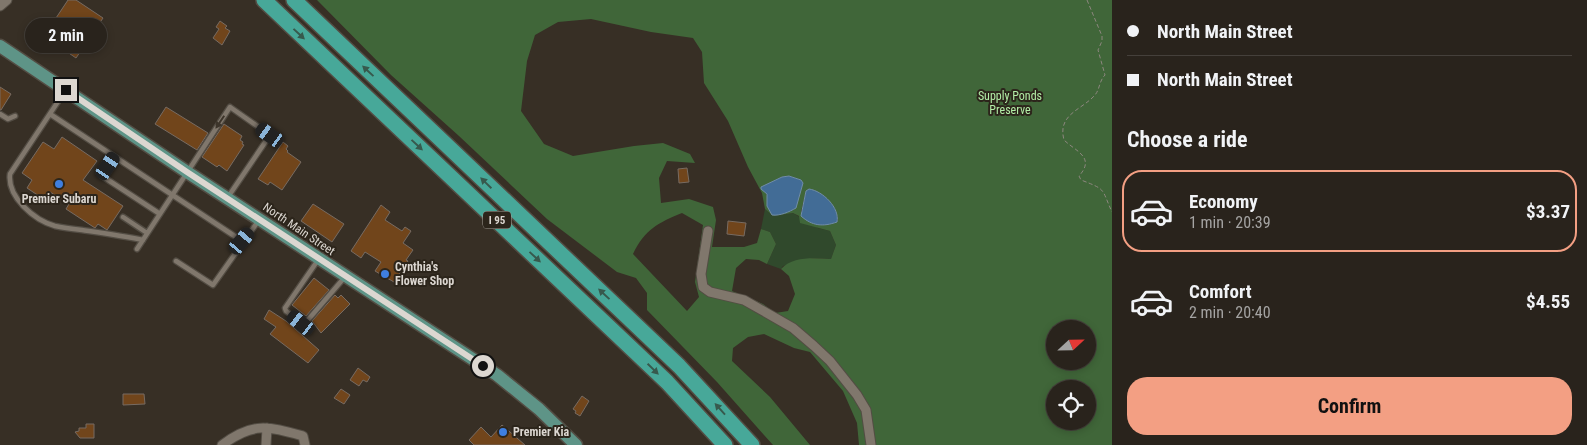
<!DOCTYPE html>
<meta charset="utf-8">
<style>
body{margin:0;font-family:"Roboto Condensed",sans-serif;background:#352f29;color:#f1f3f6;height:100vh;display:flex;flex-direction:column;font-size:19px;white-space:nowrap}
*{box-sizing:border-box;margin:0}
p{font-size:16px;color:#a5a4a3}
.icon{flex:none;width:28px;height:28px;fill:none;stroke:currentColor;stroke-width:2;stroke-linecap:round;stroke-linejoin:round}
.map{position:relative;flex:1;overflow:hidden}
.details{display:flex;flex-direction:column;background:#29231c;width:475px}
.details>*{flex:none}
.hud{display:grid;align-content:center;height:110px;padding:0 15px;background:#29231c}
.needle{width:32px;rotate:68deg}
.controls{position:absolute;left:1046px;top:320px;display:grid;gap:10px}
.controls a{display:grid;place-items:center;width:50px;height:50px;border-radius:50%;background:#29231c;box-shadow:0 2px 8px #0003,0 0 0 1px #45403b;font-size:25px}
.end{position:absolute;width:22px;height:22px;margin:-11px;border:6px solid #dcd7d1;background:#111;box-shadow:0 0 0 2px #111}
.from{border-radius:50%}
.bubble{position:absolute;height:35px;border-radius:18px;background:#29231c;box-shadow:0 2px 8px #0003,0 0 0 1px #45403b;font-size:16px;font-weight:700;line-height:35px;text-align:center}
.car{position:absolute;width:15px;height:30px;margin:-15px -8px;border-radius:6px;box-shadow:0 0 4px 1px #0007;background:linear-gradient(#222 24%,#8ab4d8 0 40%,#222 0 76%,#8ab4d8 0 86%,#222 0)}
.hud b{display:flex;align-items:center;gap:18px;height:48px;font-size:19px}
.hud b+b{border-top:1px solid #45403b}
.hud i{width:12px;height:12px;background:#f1f3f6}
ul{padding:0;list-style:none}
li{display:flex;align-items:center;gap:15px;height:82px;margin:0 10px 8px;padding:0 5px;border:2px solid transparent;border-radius:20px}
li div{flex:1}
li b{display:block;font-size:19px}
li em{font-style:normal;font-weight:700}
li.on{border-color:#f39f83}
li>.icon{width:45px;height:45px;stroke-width:1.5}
h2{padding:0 15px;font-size:22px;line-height:60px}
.action{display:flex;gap:10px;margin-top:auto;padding:10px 15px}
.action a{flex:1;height:58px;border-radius:20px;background:#f39f83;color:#111;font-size:20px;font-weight:700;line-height:58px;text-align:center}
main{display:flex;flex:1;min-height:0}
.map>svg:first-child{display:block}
.green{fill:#30492c}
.forest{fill:#406639;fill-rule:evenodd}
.water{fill:#426c96;stroke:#708ca8}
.building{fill:#71451b;stroke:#776b62}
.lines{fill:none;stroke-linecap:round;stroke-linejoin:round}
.lane-casing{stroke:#534d44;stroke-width:7}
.street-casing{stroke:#534d44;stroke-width:11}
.primary-casing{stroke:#534d44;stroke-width:15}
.highway-casing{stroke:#534d44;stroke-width:18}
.path{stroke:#8d877f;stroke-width:1;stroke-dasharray:4 2.5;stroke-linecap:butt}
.lane{stroke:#80776c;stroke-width:4.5}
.street{stroke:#80776c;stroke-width:9}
.primary{stroke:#5e9487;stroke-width:12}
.highway{stroke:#47a899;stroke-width:15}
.oneway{fill:#37594d}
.oneway2{fill:#3d352b}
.route{stroke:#dcd7d1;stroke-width:6}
.shop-dot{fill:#3f7fe0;stroke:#2c251b;stroke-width:2}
.labels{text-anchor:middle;stroke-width:4;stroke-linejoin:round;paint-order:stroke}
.shield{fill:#2c251b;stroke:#a7a29a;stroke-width:1}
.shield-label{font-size:11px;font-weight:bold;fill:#dcd7d1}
.park-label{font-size:12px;fill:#b2eda6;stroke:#2c251b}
.poi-label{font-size:12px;font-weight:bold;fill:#dcd7d1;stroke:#2c251b;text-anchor:start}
.street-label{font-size:12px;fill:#dcd7d1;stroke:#2c251b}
</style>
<main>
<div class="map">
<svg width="1112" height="445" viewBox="0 0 1112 445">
<rect width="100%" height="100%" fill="#372f25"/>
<path class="green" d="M765 209 773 216 793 213 818 228 830 231 836 245 831 259 814 258 783 266 781 269 767 264 776 244 770 232 761 229Z"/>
<path class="forest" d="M317 0H1112V445H859L857 423 843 391 810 352 794 348 764 334 748 337 733 348 732 361 770 397 810 445H773L717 382 647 310V293L636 278 617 272 547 219 459 136 391 75ZM591 19 651 32 693 38 702 52 704 83 728 121 748 167 762 193 765 209 773 216 793 213 799 216 800 223 830 231 836 245 831 259C814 258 793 256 781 269L789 276 795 294 788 311 775 313 763 304 732 291 736 268 746 259 759 260 767 264 776 244 770 232 761 229 757 243 744 247H712L716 220 713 207 689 199 661 203 659 178 667 161 695 163 690 154 663 143 634 146 573 156 544 144 521 111 527 61 535 35 558 22ZM789 176 801 180 768 198 765 191 782 177ZM806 191 837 215 838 221 801 212ZM682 213 703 225 695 282 699 297 687 311 633 254C645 229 658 223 682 213ZM1055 329H1088V361H1055ZM1055 389H1088V421H1055Z"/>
<path class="water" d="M789 176 801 180 803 183 796 208C789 212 780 216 772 215L767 206V194L761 189V187L782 177Z
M809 189C823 191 840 208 837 222 823 227 812 226 801 216L806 191Z"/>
<path class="building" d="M68 0H76L103 18 76 58 44 36Z
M220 21 227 26 225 28 230 31 222 45 213 38 219 29 216 27Z
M0 87 11 94 1 110H0Z
M166 107 208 133 197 150 155 124Z
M224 124 242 136 240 140 243 142 242 144 244 145 227 171 219 165 217 167 202 157Z
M62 137 97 161 83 180 123 206 107 230 98 224 95 228 66 209 69 204 50 192 45 200 27 188 32 180 22 173 43 142 54 149Z
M283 142 288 146 286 149 288 151 287 152 301 162 282 190 270 182 268 185 258 179Z
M687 168 689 182 679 183 678 169Z
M313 204 344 224 332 242 301 221Z
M381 205 390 212 385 220 402 231 405 227 411 231 403 243 413 250 406 260 408 261 394 282 375 271 381 262 365 252 361 258 351 251Z
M728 221 746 223 744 236 727 234Z
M314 278 329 290 306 316 292 305Z
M335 295 338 298 341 295 350 304 321 333 312 321Z
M269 310 286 321 319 350 308 363 270 334 276 327 264 319Z
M358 368 370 377 367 382 363 380 359 386 350 380Z
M341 389 350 395 344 404 334 398Z
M123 394H144L145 404 123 405Z
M582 396 589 401 580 416 575 413 576 411 573 409Z
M86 424H94V438H80L75 432 79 431V428H86Z
M502 425 525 445H474L469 440 481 427 491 437Z"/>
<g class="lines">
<defs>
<path id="lane" d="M65 91 10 174C7 197 34 220 55 226 64 228 73 229 82 230 102 233 123 236 143 240
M0 114 8 119 15 116
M50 114 242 241
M115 157 102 176 160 214
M123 217 147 233
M137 249 230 107 270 135 228 197
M318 260 285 308 286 311 301 323 307 321 344 278
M176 261 213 285 259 220"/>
<path id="street" d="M0 6 7 0
M708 231 701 274 703 287 710 292 744 300 793 328 814 346 830 361 857 395 866 410 871 445
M222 445C253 422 267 426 303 436L305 445
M266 445 267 428"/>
<path id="primary" d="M0 46 187 172 497 375 539 409 576 445"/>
<path id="highway" d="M264 0 667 382 725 445
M294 0 679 366 752 445"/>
</defs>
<use href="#lane" class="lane-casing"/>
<use href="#street" class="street-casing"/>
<use href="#primary" class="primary-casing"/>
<use href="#highway" class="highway-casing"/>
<path class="path" d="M1087 0 1102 36V41L1098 50 1105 75C1099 81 1100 89 1095 95 1082 110 1057 114 1064 140 1075 151 1096 157 1079 176L1081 180C1107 190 1101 188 1112 212"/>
<use href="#lane" class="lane"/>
<use href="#street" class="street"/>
<use href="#primary" class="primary"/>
<use href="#highway" class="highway"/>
</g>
<defs><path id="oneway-solid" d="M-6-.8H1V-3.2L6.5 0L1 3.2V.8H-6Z" transform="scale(1.25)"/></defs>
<g class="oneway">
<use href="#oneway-solid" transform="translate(299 34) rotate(43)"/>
<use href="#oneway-solid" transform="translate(368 71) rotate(-137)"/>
<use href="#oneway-solid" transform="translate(417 145) rotate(43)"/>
<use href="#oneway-solid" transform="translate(486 183) rotate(-136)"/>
<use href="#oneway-solid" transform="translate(535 257) rotate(43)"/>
<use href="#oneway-solid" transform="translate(604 294) rotate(-137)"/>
<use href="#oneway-solid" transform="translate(653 369) rotate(44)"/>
<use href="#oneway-solid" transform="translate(720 409) rotate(-132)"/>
</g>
<use class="oneway2" href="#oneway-solid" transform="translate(220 122) rotate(124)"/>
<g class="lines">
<path class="route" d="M66 90 187 172 483 366"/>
</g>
<g class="shop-dot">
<circle cx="59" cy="184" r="5"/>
<circle cx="385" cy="274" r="5"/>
<circle cx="503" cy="432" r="5"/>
</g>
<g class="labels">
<rect class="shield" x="483" y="211.5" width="28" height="17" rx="4"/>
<g class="shield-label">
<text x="497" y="224">I 95</text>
</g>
<g class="park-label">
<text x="1010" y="100">Supply Ponds<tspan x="1010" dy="14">Preserve</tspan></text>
</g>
<g class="poi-label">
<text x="59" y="203" text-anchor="middle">Premier Subaru</text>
<text x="395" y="271">Cynthia's<tspan x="395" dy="14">Flower Shop</tspan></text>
<text x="513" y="436">Premier Kia</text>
</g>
<g class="street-label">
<text transform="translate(299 229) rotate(34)" y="4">North Main Street</text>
</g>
</g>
</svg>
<div class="controls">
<a><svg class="needle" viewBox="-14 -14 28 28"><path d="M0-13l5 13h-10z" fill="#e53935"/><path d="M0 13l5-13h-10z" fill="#a5a4a3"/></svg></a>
<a><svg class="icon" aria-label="locate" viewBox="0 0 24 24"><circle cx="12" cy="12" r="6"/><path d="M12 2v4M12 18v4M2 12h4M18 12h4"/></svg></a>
</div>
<i class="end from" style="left:483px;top:366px"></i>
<i class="end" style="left:66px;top:90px"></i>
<div class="bubble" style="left:25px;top:18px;width:82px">2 min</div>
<i class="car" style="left:270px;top:135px;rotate:305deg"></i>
<i class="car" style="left:108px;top:166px;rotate:34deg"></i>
<i class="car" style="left:242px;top:241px;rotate:40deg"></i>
<i class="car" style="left:301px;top:323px;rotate:308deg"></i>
</div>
<section class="details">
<div class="hud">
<b><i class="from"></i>North Main Street</b>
<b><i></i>North Main Street</b>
</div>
<h2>Choose a ride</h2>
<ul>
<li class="on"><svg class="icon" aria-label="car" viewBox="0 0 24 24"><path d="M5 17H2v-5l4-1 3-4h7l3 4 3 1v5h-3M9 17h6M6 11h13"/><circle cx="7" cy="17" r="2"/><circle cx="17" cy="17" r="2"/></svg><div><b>Economy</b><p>1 min · 20:39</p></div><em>$3.37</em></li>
<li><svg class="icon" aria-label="car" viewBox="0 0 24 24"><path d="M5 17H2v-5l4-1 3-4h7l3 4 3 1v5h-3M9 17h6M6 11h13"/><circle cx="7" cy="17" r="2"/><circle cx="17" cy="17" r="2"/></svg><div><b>Comfort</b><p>2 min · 20:40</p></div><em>$4.55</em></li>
</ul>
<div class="action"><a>Confirm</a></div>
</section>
</main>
